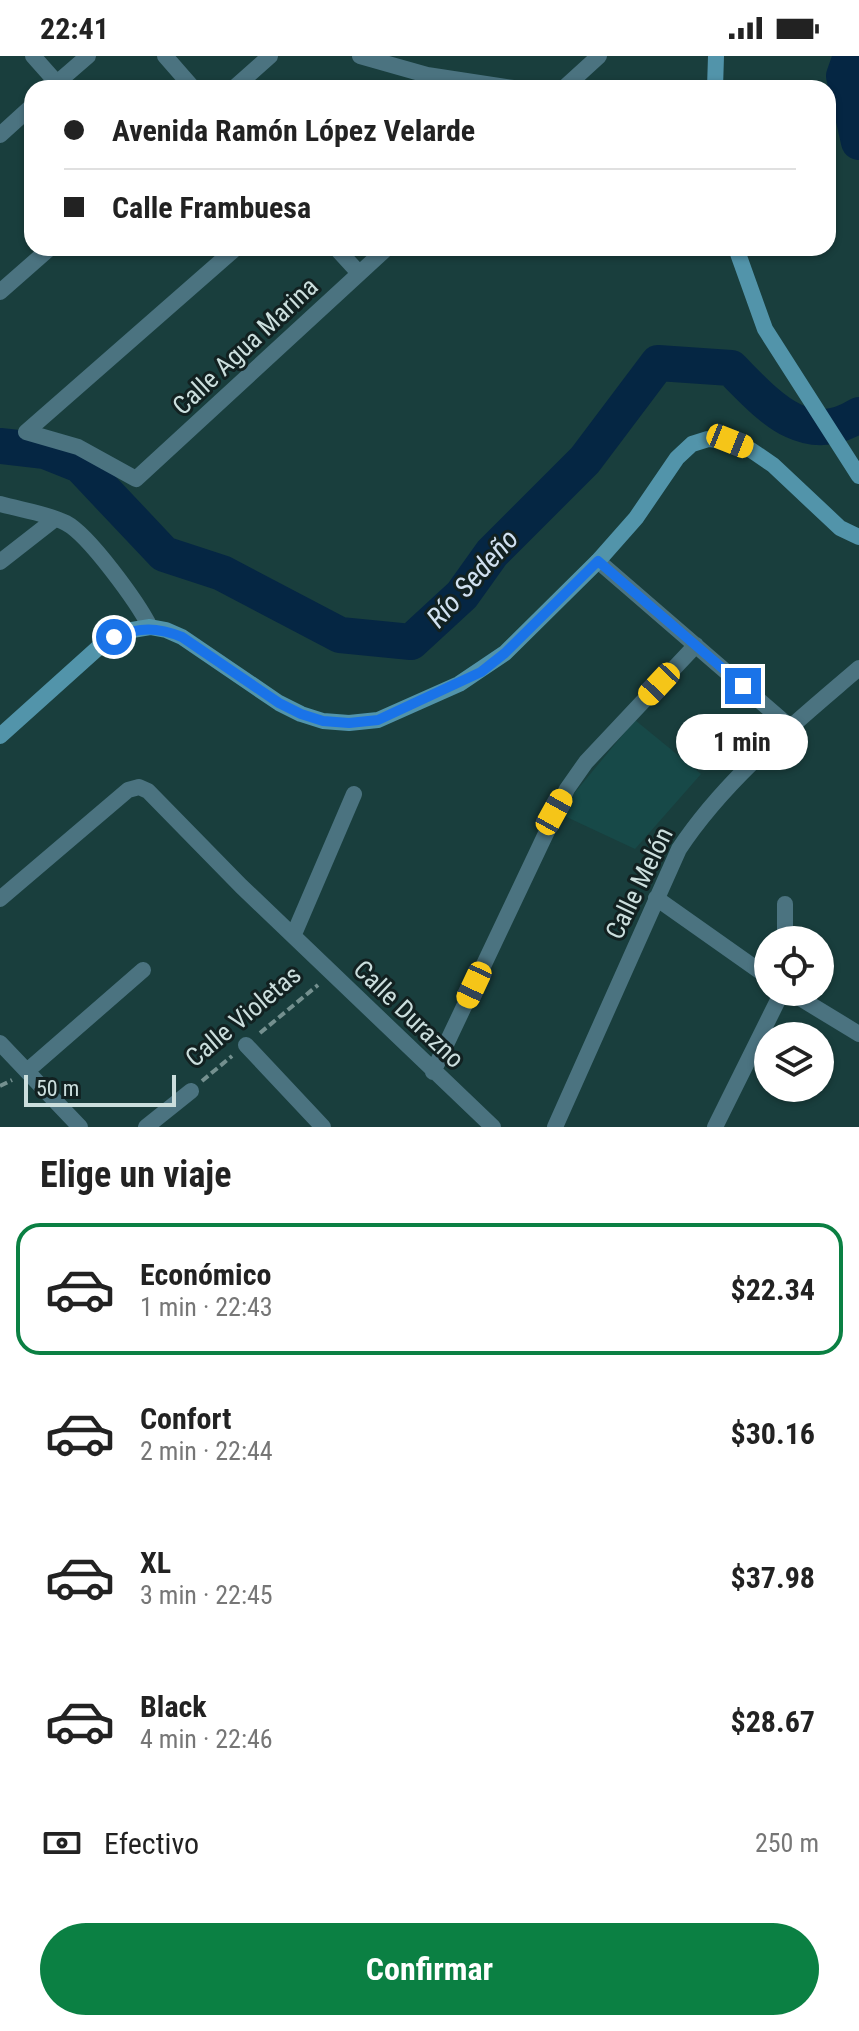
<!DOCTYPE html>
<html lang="es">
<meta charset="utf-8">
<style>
body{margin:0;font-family:"Roboto Condensed",sans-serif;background:#f6f6f6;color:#222;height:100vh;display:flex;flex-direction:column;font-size:30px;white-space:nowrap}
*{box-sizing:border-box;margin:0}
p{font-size:26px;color:#767676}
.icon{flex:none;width:44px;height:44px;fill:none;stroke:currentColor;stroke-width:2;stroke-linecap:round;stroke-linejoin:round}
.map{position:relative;height:1071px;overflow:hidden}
.side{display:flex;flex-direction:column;background:#fff;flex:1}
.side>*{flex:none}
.top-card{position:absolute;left:24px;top:24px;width:812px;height:176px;border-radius:24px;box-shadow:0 2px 6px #0004;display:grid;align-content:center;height:176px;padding:0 40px;background:#fff}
.fabs{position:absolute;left:754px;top:870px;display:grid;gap:16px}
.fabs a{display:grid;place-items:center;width:80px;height:80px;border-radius:50%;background:#fff;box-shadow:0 2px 6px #0004;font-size:40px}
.scale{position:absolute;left:24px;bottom:20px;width:152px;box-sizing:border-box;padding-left:8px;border:4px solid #cbdedd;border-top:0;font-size:22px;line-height:28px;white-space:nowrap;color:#cbdedd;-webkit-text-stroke:6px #122121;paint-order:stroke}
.end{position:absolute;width:36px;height:36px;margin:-18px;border:10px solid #1a73e8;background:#fff;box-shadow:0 0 0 4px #fff}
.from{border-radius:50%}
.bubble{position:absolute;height:56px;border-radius:28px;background:#fff;box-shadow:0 2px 6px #0004;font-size:26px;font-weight:700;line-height:56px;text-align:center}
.car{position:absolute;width:24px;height:48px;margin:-24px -12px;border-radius:10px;box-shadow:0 0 6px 2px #0007;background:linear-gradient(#f5c518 24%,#345 0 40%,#f5c518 0 76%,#345 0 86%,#f5c518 0)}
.top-card b{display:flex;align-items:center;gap:28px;height:76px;font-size:30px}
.top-card b+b{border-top:2px solid #e0e0e0}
.top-card i{width:20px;height:20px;background:#222}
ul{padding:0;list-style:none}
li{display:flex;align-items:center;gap:24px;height:132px;margin:0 16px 12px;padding:0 24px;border:4px solid transparent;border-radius:24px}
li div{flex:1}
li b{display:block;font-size:30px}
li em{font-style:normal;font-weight:700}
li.on{border-color:#0b8043}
li>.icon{width:72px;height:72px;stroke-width:1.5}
h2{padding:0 40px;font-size:36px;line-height:96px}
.pay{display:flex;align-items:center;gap:20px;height:88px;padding:0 40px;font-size:30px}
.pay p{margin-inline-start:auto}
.action{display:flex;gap:16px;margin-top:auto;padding:16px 40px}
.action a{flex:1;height:92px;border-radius:48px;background:#0b8043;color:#fff;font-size:32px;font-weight:700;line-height:92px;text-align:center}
.status{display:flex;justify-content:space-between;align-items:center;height:56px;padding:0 40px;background:#fff;direction:ltr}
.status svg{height:22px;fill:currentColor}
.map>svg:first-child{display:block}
.built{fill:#174948}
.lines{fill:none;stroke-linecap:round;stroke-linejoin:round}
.river{stroke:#052643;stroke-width:36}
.path{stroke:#74908f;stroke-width:4;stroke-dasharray:8 4;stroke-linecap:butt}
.minor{stroke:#4b7380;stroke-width:16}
.secondary{stroke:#5294aa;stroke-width:16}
.route{stroke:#1a73e8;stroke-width:10}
.labels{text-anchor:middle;stroke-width:6;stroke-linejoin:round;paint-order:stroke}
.street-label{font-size:26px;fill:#cbdedd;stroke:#122121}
.water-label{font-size:28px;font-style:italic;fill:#d1e1f1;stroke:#122121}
</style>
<div class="status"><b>22:41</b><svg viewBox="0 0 49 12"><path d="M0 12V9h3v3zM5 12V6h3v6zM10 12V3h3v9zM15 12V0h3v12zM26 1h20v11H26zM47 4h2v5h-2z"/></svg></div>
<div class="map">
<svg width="859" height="1071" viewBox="0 0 859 1071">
<rect width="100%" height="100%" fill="#193e3d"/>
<path class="built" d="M635 664 701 718 635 793 558 757Z"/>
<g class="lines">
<path class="river" d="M851 0 844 20 859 86
M0 390 45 395 80 409 164 498 222 517 340 579 411 586 462 539 492 497 585 404 658 307 731 312C768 349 804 393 859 359"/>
<path class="path" d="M260 977 318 929
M202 1025 232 1000
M0 1030 12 1024"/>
<path class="minor" d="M33 0 57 27
M165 0 193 32
M360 0 427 19 513 32
M51 32 88 0
M234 32 270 0
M564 32 599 0
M0 79 32 50
M336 192 359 217
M0 236 50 192
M26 376 78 391 136 423 387 192
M26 376 236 192
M0 448C21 454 46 457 66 467 89 479 138 547 150 571
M598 505 790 671
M0 506 55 463
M656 842 768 921
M0 843 128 734 139 731 148 735 241 830 493 1071
M294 878 354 738
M785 884V848
M790 936 859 978
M0 987 80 1071
M246 989 323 1071
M27 1015 143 914
M433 1016 567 733 586 706 696 589
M146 1071 191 1035
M555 1071 679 793C726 722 795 667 859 612
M715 1071 782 936"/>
<path class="secondary" d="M715 32 716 0
M736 192 765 273 859 420
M0 680 99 591 114 581 132 574 150 571 166 574 182 581 279 647 301 658 323 665 349 667 378 664 459 628 505 597 598 505 636 462 677 402 692 388 708 383 730 385 751 394 773 409 840 472 859 481"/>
</g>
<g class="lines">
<path class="route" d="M114 581C140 571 157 571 182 581L279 647 301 658 323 665 349 667 378 664 481 616 505 597 598 505 743 630"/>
</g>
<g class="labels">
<g class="street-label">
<text transform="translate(245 290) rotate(-43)" y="9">Calle Agua Marina</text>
<text transform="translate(639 827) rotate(-64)" y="9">Calle Melón</text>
<text transform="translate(409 958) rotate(44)" y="9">Calle Durazno</text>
<text transform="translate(243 960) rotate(-40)" y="9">Calle Violetas</text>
</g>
<g class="water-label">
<text transform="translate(472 522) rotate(-48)" y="10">Río Sedeño</text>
</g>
</g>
</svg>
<div class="fabs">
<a><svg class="icon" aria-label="locate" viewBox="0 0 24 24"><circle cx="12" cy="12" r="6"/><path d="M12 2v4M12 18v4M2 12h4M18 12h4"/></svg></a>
<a><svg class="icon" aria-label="layers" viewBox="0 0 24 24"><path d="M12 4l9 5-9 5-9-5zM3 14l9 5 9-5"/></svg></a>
</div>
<div class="scale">50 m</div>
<i class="end from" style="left:114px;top:581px"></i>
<i class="end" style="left:743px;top:630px"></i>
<div class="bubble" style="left:676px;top:658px;width:132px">1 min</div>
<i class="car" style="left:730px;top:385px;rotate:112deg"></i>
<i class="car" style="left:659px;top:628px;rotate:223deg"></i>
<i class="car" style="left:554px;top:756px;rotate:29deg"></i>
<i class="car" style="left:474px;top:929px;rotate:205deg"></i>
<div class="top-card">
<b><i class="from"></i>Avenida Ramón López Velarde</b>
<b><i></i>Calle Frambuesa</b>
</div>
</div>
<section class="side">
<h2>Elige un viaje</h2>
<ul>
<li class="on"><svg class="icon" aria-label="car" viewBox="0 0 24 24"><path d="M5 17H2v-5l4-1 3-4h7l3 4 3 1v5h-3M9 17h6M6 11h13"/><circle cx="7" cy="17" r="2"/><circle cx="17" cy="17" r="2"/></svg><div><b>Económico</b><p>1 min · 22:43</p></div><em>$22.34</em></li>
<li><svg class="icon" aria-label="car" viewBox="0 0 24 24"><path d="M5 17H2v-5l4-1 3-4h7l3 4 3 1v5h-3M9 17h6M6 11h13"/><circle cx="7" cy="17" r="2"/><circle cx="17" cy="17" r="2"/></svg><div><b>Confort</b><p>2 min · 22:44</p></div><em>$30.16</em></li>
<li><svg class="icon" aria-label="car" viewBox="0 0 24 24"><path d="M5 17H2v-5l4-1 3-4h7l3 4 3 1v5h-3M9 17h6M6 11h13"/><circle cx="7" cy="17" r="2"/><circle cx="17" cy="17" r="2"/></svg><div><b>XL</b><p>3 min · 22:45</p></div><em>$37.98</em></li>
<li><svg class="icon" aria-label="car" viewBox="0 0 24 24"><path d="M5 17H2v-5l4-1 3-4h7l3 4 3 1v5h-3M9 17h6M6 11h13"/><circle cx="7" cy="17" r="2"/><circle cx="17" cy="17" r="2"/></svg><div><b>Black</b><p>4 min · 22:46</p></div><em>$28.67</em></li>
</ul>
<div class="pay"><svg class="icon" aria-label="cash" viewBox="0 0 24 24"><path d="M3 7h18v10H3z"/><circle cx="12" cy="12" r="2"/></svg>Efectivo<p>250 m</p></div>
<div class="action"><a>Confirmar</a></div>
</section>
